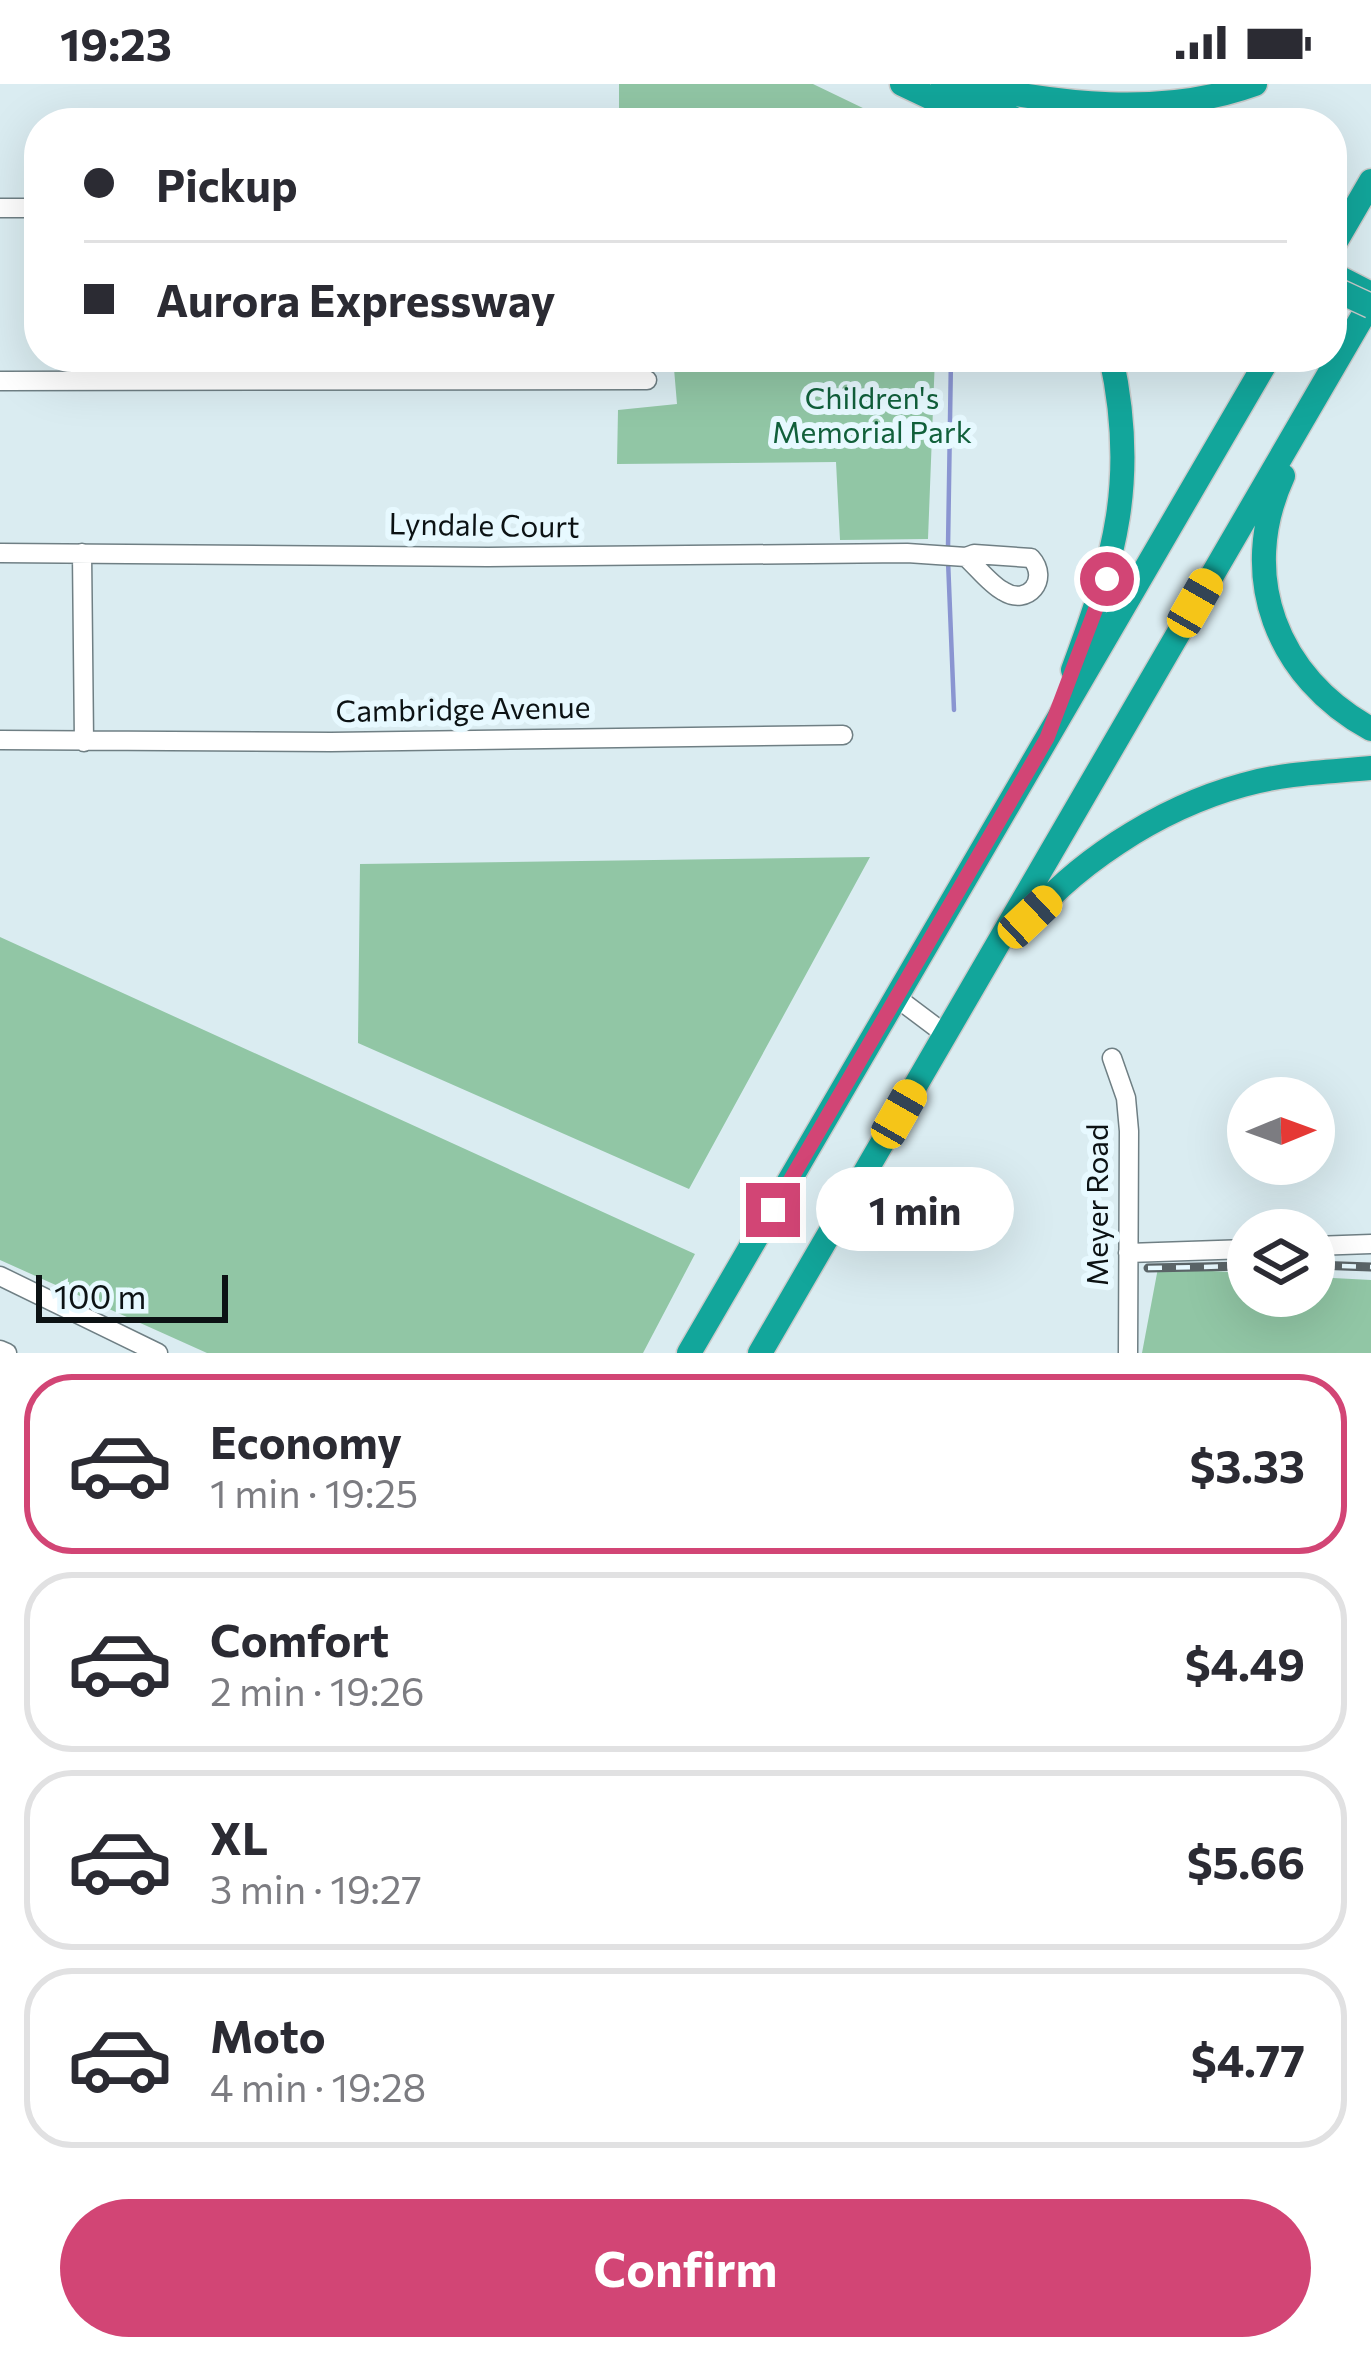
<!DOCTYPE html>
<meta charset="utf-8">
<style>
body{margin:0;font-family:Commissioner,sans-serif;background:#f2f2f3;color:#2b2b33;height:100vh;display:flex;flex-direction:column;font-size:45px;white-space:nowrap}
*{box-sizing:border-box;margin:0}
p{font-size:39px;color:#7c7c81}
.icon{flex:none;width:66px;height:66px;fill:none;stroke:currentColor;stroke-width:2;stroke-linecap:round;stroke-linejoin:round}
.map{position:relative;height:1269px;overflow:hidden}
.sheet{display:flex;flex-direction:column;background:#fff;flex:1}
.sheet>*{flex:none}
.guide{position:absolute;left:24px;top:24px;width:1323px;height:264px;border-radius:48px;box-shadow:0 12px 48px #0002;display:grid;align-content:center;height:264px;padding:0 60px;background:#fff}
.needle{width:78px;rotate:89deg}
.tools{position:absolute;left:1227px;top:993px;display:grid;gap:24px}
.tools a{display:grid;place-items:center;width:108px;height:108px;border-radius:50%;background:#fff;box-shadow:0 12px 48px #0002;font-size:60px}
.scale{position:absolute;left:36px;bottom:30px;width:192px;box-sizing:border-box;padding-left:12px;border:6px solid #0c1214;border-top:0;font-size:33px;line-height:42px;white-space:nowrap;color:#0c1214;-webkit-text-stroke:9px #e7f9ff;paint-order:stroke}
.end{position:absolute;width:54px;height:54px;margin:-27px;border:15px solid #d24575;background:#fff;box-shadow:0 0 0 6px #fff}
.from{border-radius:50%}
.bubble{position:absolute;height:84px;border-radius:42px;background:#fff;box-shadow:0 12px 48px #0002;font-size:39px;font-weight:700;line-height:84px;text-align:center}
.car{position:absolute;width:36px;height:72px;margin:-36px -18px;border-radius:15px;box-shadow:0 0 9px 3px #0007;background:linear-gradient(#f5c518 24%,#345 0 40%,#f5c518 0 76%,#345 0 86%,#f5c518 0)}
.guide b{display:flex;align-items:center;gap:42px;height:114px;font-size:45px}
.guide b+b{border-top:3px solid #e1e1e2}
.guide i{width:30px;height:30px;background:#2b2b33}
ul{padding:21px 0 0;list-style:none}
li{display:flex;align-items:center;gap:36px;height:180px;margin:0 24px 18px;padding:0 36px;border:6px solid #e1e1e2;border-radius:48px}
li div{flex:1}
li b{display:block;font-size:45px}
li em{font-style:normal;font-weight:700}
li.selected{border-color:#d24575}
li>.icon{width:108px;height:108px;stroke-width:1.5}
.button{display:flex;gap:24px;margin-top:auto;padding:24px 60px}
.button a{flex:1;height:138px;border-radius:72px;background:#d24575;color:#fff;font-size:48px;font-weight:700;line-height:138px;text-align:center}
.status{display:flex;justify-content:space-between;align-items:center;height:84px;padding:0 60px;background:#fff;direction:ltr}
.status svg{height:33px;fill:currentColor}
.map>svg:first-child{display:block}
.green{fill:#91c6a5}
.lines{fill:none;stroke-linecap:round;stroke-linejoin:round}
.stream{stroke:#8a95d1;stroke-width:4.5}
.minor-casing{stroke:#6f7f84;stroke-width:21}
.highway-casing{stroke:#cacbcb;stroke-width:27}
.minor{stroke:#fff;stroke-width:18}
.highway{stroke:#12a69b;stroke-width:24}
.rail-casing{stroke:#5a6467;stroke-width:9}
.rail{stroke:#e7f9ff;stroke-width:4.5;stroke-dasharray:14;stroke-linecap:butt}
.highway-bridge-casing{stroke:#cacbcb;stroke-width:27;stroke-linecap:butt}
.highway-bridge{stroke:#12a69b;stroke-width:24}
.route{stroke:#d24575;stroke-width:15}
.labels{text-anchor:middle;stroke-width:12;stroke-linejoin:round;paint-order:stroke}
.park-label{font-size:30px;fill:#11603b;stroke:#e7f9ff}
.street-label{font-size:30px;fill:#0c1214;stroke:#e7f9ff}
</style>
<div class="status"><b>19:23</b><svg viewBox="0 0 49 12"><path d="M0 12V9h3v3zM5 12V6h3v6zM10 12V3h3v9zM15 12V0h3v12zM26 1h20v11H26zM47 4h2v5h-2z"/></svg></div>
<div class="map">
<svg width="1371" height="1269" viewBox="0 0 1371 1269">
<rect width="100%" height="100%" fill="#daecf1"/>
<path class="green" d="M619 0H813L894 39H619Z
M673 273H935L928 455 840 456 836 378 617 380 618 326 677 320Z
M870 773 689 1105 358 959 360 780Z
M0 853 695 1170 643 1269H207L0 1176Z
M1158 1184 1248 1189V1212H1314V1193L1371 1196V1269H1142Z"/>
<g class="lines">
<path class="stream" d="M948 464 951 273
M948 476 954 626"/>
<defs>
<path id="minor" d="M0 124H39
M0 297 647 296
M0 469 488 473 907 469 966 473
M82 469 84 658
M974 470 1031 474C1050 495 1028 523 1003 507 990 500 978 484 966 473Z
M0 656 331 658 843 651
M897 914 945 950
M1112 974 1126 1014 1129 1047 1128 1269
M1314 1162 1371 1160
M1128 1169 1248 1165
M0 1192 158 1269
M0 1266 7 1269"/>
<path id="highway" d="M902 0 984 39
M943 0 1023 39
M962 0C1058 20 1161 34 1255 0
M1332 164 1371 97
M1332 190 1371 210
M1283 392C1237 492 1277 594 1371 645
M1073 586C1115 473 1138 395 1111 273
M1016 852C1068 782 1159 724 1243 701 1284 689 1329 688 1371 684
M689 1269 1269 273
M760 1269 1371 218"/>
</defs>
<use href="#minor" class="minor-casing"/>
<use href="#highway" class="highway-casing"/>
<use href="#minor" class="minor"/>
<use href="#highway" class="highway"/>
<defs>
<path id="rail" d="M1314 1181 1371 1183
M1148 1184 1248 1182"/>
</defs>
<use href="#rail" class="rail-casing"/>
<use href="#rail" class="rail"/>
<defs>
<path id="highway-bridge" d="M1332 204 1371 222"/>
</defs>
<use href="#highway-bridge" class="highway-bridge-casing"/>
<use href="#highway-bridge" class="highway-bridge"/>
</g>
<g class="lines">
<path class="route" d="M773 1126 1047 654 1107 495"/>
</g>
<g class="labels">
<g class="park-label">
<text x="872" y="325">Children's<tspan x="872" dy="34">Memorial Park</tspan></text>
</g>
<g class="street-label">
<text transform="translate(484 442) rotate(1)" y="10">Lyndale Court</text>
<text transform="translate(463 626) rotate(-1)" y="10">Cambridge Avenue</text>
<text transform="translate(1098 1121) rotate(-90)" y="10">Meyer Road</text>
</g>
</g>
</svg>
<div class="tools">
<a><svg class="needle" viewBox="-14 -14 28 28"><path d="M0-13l5 13h-10z" fill="#e53935"/><path d="M0 13l5-13h-10z" fill="#7c7c81"/></svg></a>
<a><svg class="icon" aria-label="layers" viewBox="0 0 24 24"><path d="M12 4l9 5-9 5-9-5zM3 14l9 5 9-5"/></svg></a>
</div>
<div class="scale">100 m</div>
<i class="end from" style="left:1107px;top:495px"></i>
<i class="end" style="left:773px;top:1126px"></i>
<div class="bubble" style="left:816px;top:1083px;width:198px">1 min</div>
<i class="car" style="left:1195px;top:519px;rotate:30deg"></i>
<i class="car" style="left:1030px;top:833px;rotate:47deg"></i>
<i class="car" style="left:899px;top:1030px;rotate:30deg"></i>
<div class="guide">
<b><i class="from"></i>Pickup</b>
<b><i></i>Aurora Expressway</b>
</div>
</div>
<section class="sheet">
<ul>
<li class="selected"><svg class="icon" aria-label="car" viewBox="0 0 24 24"><path d="M5 17H2v-5l4-1 3-4h7l3 4 3 1v5h-3M9 17h6M6 11h13"/><circle cx="7" cy="17" r="2"/><circle cx="17" cy="17" r="2"/></svg><div><b>Economy</b><p>1 min · 19:25</p></div><em>$3.33</em></li>
<li><svg class="icon" aria-label="car" viewBox="0 0 24 24"><path d="M5 17H2v-5l4-1 3-4h7l3 4 3 1v5h-3M9 17h6M6 11h13"/><circle cx="7" cy="17" r="2"/><circle cx="17" cy="17" r="2"/></svg><div><b>Comfort</b><p>2 min · 19:26</p></div><em>$4.49</em></li>
<li><svg class="icon" aria-label="car" viewBox="0 0 24 24"><path d="M5 17H2v-5l4-1 3-4h7l3 4 3 1v5h-3M9 17h6M6 11h13"/><circle cx="7" cy="17" r="2"/><circle cx="17" cy="17" r="2"/></svg><div><b>XL</b><p>3 min · 19:27</p></div><em>$5.66</em></li>
<li><svg class="icon" aria-label="car" viewBox="0 0 24 24"><path d="M5 17H2v-5l4-1 3-4h7l3 4 3 1v5h-3M9 17h6M6 11h13"/><circle cx="7" cy="17" r="2"/><circle cx="17" cy="17" r="2"/></svg><div><b>Moto</b><p>4 min · 19:28</p></div><em>$4.77</em></li>
</ul>
<div class="button"><a>Confirm</a></div>
</section>
